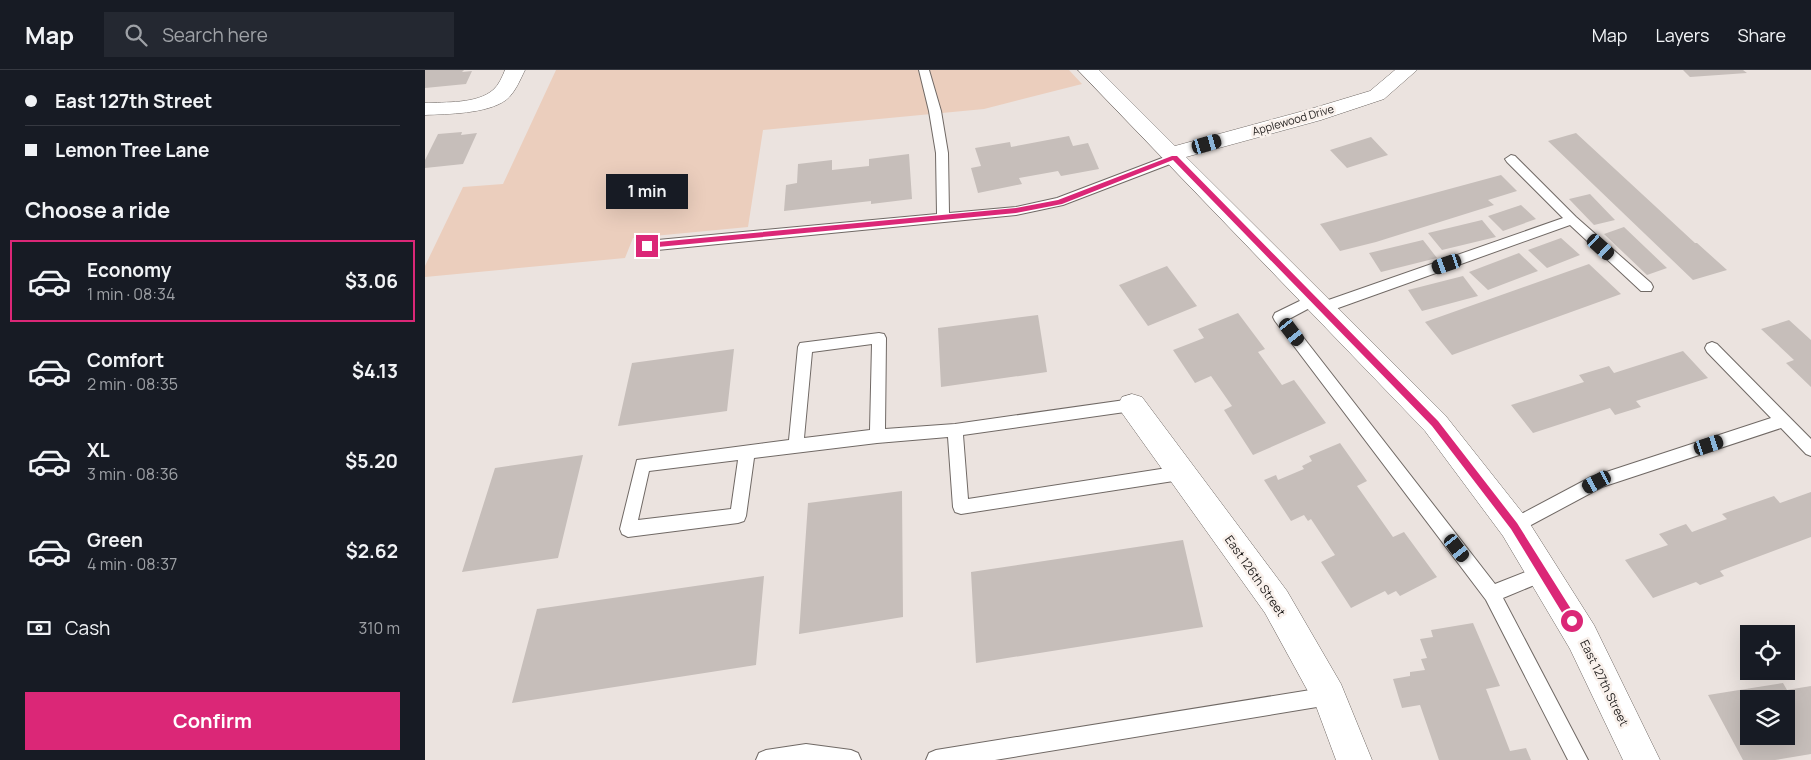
<!DOCTYPE html>
<meta charset="utf-8">
<style>
body{margin:0;font-family:Manrope,sans-serif;background:#242831;color:#f1f3f6;height:100vh;display:flex;flex-direction:column;font-size:19px;white-space:nowrap}
*{box-sizing:border-box;margin:0}
p{font-size:16px;color:#9ea1a6}
.icon{flex:none;width:28px;height:28px;fill:none;stroke:currentColor;stroke-width:2;stroke-linecap:round;stroke-linejoin:round}
.map{position:relative;flex:1;overflow:hidden}
.panel{display:flex;flex-direction:column;background:#171b24;width:425px}
.panel>*{flex:none}
.banner{display:grid;align-content:center;height:110px;padding:0 25px;background:#171b24}
.tools{position:absolute;left:1315px;top:555px;display:grid;gap:10px}
.tools a{display:grid;place-items:center;width:55px;height:55px;border-radius:0px;background:#171b24;box-shadow:0 5px 20px #0002;font-size:25px}
.end{position:absolute;width:22px;height:22px;margin:-11px;border:6px solid #db2777;background:#fff;box-shadow:0 0 0 2px #fff}
.from{border-radius:50%}
.bubble{position:absolute;height:35px;border-radius:0px;background:#171b24;box-shadow:0 5px 20px #0002;font-size:16px;font-weight:700;line-height:35px;text-align:center}
.car{position:absolute;width:15px;height:30px;margin:-15px -8px;border-radius:6px;box-shadow:0 0 4px 1px #0007;background:linear-gradient(#222 24%,#8ab4d8 0 40%,#222 0 76%,#8ab4d8 0 86%,#222 0)}
.banner b{display:flex;align-items:center;gap:18px;height:48px;font-size:19px}
.banner b+b{border-top:1px solid #363941}
.banner i{width:12px;height:12px;background:#f1f3f6}
ul{padding:0;list-style:none}
li{display:flex;align-items:center;gap:15px;height:82px;margin:0 10px 8px;padding:0 15px;border:2px solid transparent;border-radius:0px}
li div{flex:1}
li b{display:block;font-size:19px}
li em{font-style:normal;font-weight:700}
li.selected{border-color:#db2777}
li>.icon{width:45px;height:45px;stroke-width:1.5}
h2{padding:0 25px;font-size:22px;line-height:60px}
.pay{display:flex;align-items:center;gap:12px;height:55px;padding:0 25px;font-size:19px}
.pay p{margin-inline-start:auto}
.action{display:flex;gap:10px;margin-top:auto;padding:10px 25px}
.action a{flex:1;height:58px;border-radius:0px;background:#db2777;color:#fff;font-size:20px;font-weight:700;line-height:58px;text-align:center}
header{display:flex;align-items:center;gap:30px;box-sizing:border-box;height:70px;padding:0 25px;background:#171b24;border-bottom:1px solid #363941}
header strong{font-size:24px}
nav{display:flex;gap:28px;margin-inline-start:auto;font-size:18px}
.search{width:350px;height:45px;background:#242831;display:flex;align-items:center;gap:12px;box-sizing:border-box;padding:0 18px;border-radius:0px;color:#9ea1a6;font-size:19px}
main{display:flex;flex:1;min-height:0}
.map>svg:first-child{display:block}
.green{fill:#ebcebd}
.building{fill:#c6beba;fill-rule:evenodd}
.lines{fill:none;stroke-linecap:round;stroke-linejoin:round}
.lane-casing{stroke:#706965;stroke-width:2}
.street-casing{stroke:#706965;stroke-width:1}
.lane{fill:#fff;fill-rule:evenodd}
.street{fill:#fff;fill-rule:evenodd}
.route{fill:#db2777}
.labels{text-anchor:middle;stroke-width:5;stroke-linejoin:round;paint-order:stroke}
.far-street-label{font-size:11px;fill:#1f1c1b;stroke:#f9f1ec}
.street-label{font-size:12px;fill:#1f1c1b;stroke:#f9f1ec}
</style>
<header>
<strong>Map</strong>
<div class="search"><svg class="icon" aria-label="search" viewBox="0 0 24 24"><circle cx="10" cy="10" r="6"/><path d="M15 15l6 6"/></svg>Search here</div>
<nav><a>Map</a><a>Layers</a><a>Share</a></nav>
</header>
<main>
<section class="panel">
<div class="banner">
<b><i class="from"></i>East 127th Street</b>
<b><i></i>Lemon Tree Lane</b>
</div>
<h2>Choose a ride</h2>
<ul>
<li class="selected"><svg class="icon" aria-label="car" viewBox="0 0 24 24"><path d="M5 17H2v-5l4-1 3-4h7l3 4 3 1v5h-3M9 17h6M6 11h13"/><circle cx="7" cy="17" r="2"/><circle cx="17" cy="17" r="2"/></svg><div><b>Economy</b><p>1 min · 08:34</p></div><em>$3.06</em></li>
<li><svg class="icon" aria-label="car" viewBox="0 0 24 24"><path d="M5 17H2v-5l4-1 3-4h7l3 4 3 1v5h-3M9 17h6M6 11h13"/><circle cx="7" cy="17" r="2"/><circle cx="17" cy="17" r="2"/></svg><div><b>Comfort</b><p>2 min · 08:35</p></div><em>$4.13</em></li>
<li><svg class="icon" aria-label="car" viewBox="0 0 24 24"><path d="M5 17H2v-5l4-1 3-4h7l3 4 3 1v5h-3M9 17h6M6 11h13"/><circle cx="7" cy="17" r="2"/><circle cx="17" cy="17" r="2"/></svg><div><b>XL</b><p>3 min · 08:36</p></div><em>$5.20</em></li>
<li><svg class="icon" aria-label="car" viewBox="0 0 24 24"><path d="M5 17H2v-5l4-1 3-4h7l3 4 3 1v5h-3M9 17h6M6 11h13"/><circle cx="7" cy="17" r="2"/><circle cx="17" cy="17" r="2"/></svg><div><b>Green</b><p>4 min · 08:37</p></div><em>$2.62</em></li>
</ul>
<div class="pay"><svg class="icon" aria-label="cash" viewBox="0 0 24 24"><path d="M3 7h18v10H3z"/><circle cx="12" cy="12" r="2"/></svg>Cash<p>310 m</p></div>
<div class="action"><a>Confirm</a></div>
</section>
<div class="map">
<svg width="1386" height="690" viewBox="0 0 1386 690">
<rect width="100%" height="100%" fill="#ebe3df"/>
<path class="green" d="M131 0H644L657 14 559 39 338 60 323 157 208 168 200 188 0 207V196L38 117 78 114Z"/>
<path class="building" d="M0 0H39L37 2 47 1 41 14 0 18Z
M1258 0H1318L1322 3 1265 7Z
M37 62 36 65 52 63 38 94 0 98V90L13 64Z
M1151 63 1270 173H1272L1302 200 1268 210 1123 71Z
M644 66 648 76 663 73 674 99 636 106 633 101 594 108 597 114 553 123 546 98 556 96 550 78 585 72 586 77Z
M946 67 963 85 922 98 905 80Z
M484 84 487 129 446 134V131L359 141 361 115 372 113 373 94 407 90V100L444 96V89Z
M1076 105 1092 121 1063 130 1069 135 951 172 915 181 895 154Z
M1165 124 1190 150 1169 155 1144 129Z
M1096 135 1111 149 1078 161 1063 146Z
M1057 150 1071 167 1017 180 1003 163Z
M1199 157 1242 198 1222 205 1179 164Z
M1136 168 1155 185 1122 198 1103 180Z
M998 170 1012 188 956 202 944 183Z
M1094 183 1113 201 1063 220 1044 202Z
M1164 194 1196 224 1027 285 1000 252Z
M742 196 772 236 723 256 694 215Z
M1038 206 1053 226 997 241 983 220Z
M813 243 840 279 833 282 857 315 869 310 901 353 828 385 799 340 807 336 786 306 770 313 748 280 779 268 773 259Z
M613 245 622 302 516 317 513 258Z
M1364 250 1386 270V317L1361 293 1369 290 1336 259Z
M309 279 302 341 193 356 207 293Z
M1258 281 1283 308 1211 331 1216 337 1190 345 1185 338 1108 363 1086 335 1159 312 1154 305 1184 296 1189 303Z
M915 373 942 411 932 416 968 467 979 462 1012 507 975 526 971 521 963 525 960 521 926 538 896 492 910 485 886 449 883 451 879 445 866 451 839 410 851 405 853 410 879 399 877 396 887 391 884 386Z
M158 385 133 488 37 502 70 398Z
M477 421 478 547 374 564 383 433Z
M1386 422V467L1295 501 1299 506 1275 515 1271 512 1228 528 1200 490 1243 475 1234 464 1261 454 1267 462 1302 449 1297 444 1349 426 1355 433Z
M758 470 778 557 551 593 546 502Z
M339 506 331 595 87 633 112 539Z
M1048 553 1075 616 1061 619 1085 681 1101 678 1106 690H1014L995 635 977 638 968 609 985 606V602L1000 600 996 589 1002 588 995 569 1008 567 1006 560Z
M1358 613 1362 620 1386 616V684L1350 690H1318L1283 625ZM1324 629H1361V666H1324Z"/>
<g class="lines">
<defs>
<path id="lane" d="M494 0H504L516 41 523 83 524 143 591 137 632 128 745 85 749 84 755 88 753 91 638 135 591 145 222 181 217 179 216 176 217 173 222 171 512 144 511 83 504 41Z
M1086 85 1090 86 1151 147 1226 213 1228 217 1226 221H1216L1145 155 902 242 897 243 892 242 890 238 892 234 1138 148 1082 92 1080 89Z
M889 224 894 225 896 229 894 233 864 249 1070 514 1118 495 1124 497 1127 503 1124 509 1078 528 1163 690H1143L1061 530 850 251 848 247 850 243Z
M454 263 459 264 461 268 460 359 530 354 707 329 712 331 714 335 712 339 707 341 538 365 543 429 755 396 761 398 763 403 761 408 755 410 536 444 530 442 528 437 523 367 452 373 329 388 321 446 319 451 313 453 203 467 197 464 195 459 212 390 364 370 373 277 375 273ZM447 274 445 360 379 368 387 282ZM313 390 306 439 213 450 224 401Z
M1287 272 1292 274 1386 369V386L1381 384 1356 358 1177 417 1095 461 1089 464 1083 461 1081 456 1083 451 1166 407 1346 348 1282 282 1280 278 1282 274Z
M904 617 911 619 913 626 911 633 904 635 570 690H501L504 683 511 680Z
M381 674 426 680 433 683 436 690H331L334 683 341 680Z"/>
<path id="street" d="M80 0H100C95 10 90 23 81 30 62 44 22 44 0 45V33C20 32 52 34 68 20 74 15 77 7 80 0Z
M653 0H674L750 76 882 40 945 21 970 0H992L959 29 896 50 761 87 1020 345 1100 446 1169 555 1235 690H1198L1145 579 1078 466 1000 361Z
M707 324 717 327 862 521 916 614 947 690H911L891 636 840 543 697 343 693 335 697 327Z"/>
</defs>
<use href="#lane" class="lane-casing"/>
<use href="#street" class="street-casing"/>
<use href="#lane" class="lane"/>
<use href="#street" class="street"/>
</g>
<path class="route" d="M747 86H752L1013 351 1092 453 1151 547V554H1144L1086 459 1007 356 748 90 637 134 591 143 222 178 219 176 222 173 591 138 633 130Z"/>
<g class="labels">
<g class="far-street-label">
<text transform="translate(868 50) rotate(-16)" y="4">Applewood Drive</text>
</g>
<g class="street-label">
<text transform="translate(830 506) rotate(55)" y="4">East 126th Street</text>
<text transform="translate(1179 613) rotate(64)" y="4">East 127th Street</text>
</g>
</g>
</svg>
<div class="tools">
<a><svg class="icon" aria-label="locate" viewBox="0 0 24 24"><circle cx="12" cy="12" r="6"/><path d="M12 2v4M12 18v4M2 12h4M18 12h4"/></svg></a>
<a><svg class="icon" aria-label="layers" viewBox="0 0 24 24"><path d="M12 4l9 5-9 5-9-5zM3 14l9 5 9-5"/></svg></a>
</div>
<i class="end from" style="left:1147px;top:551px"></i>
<i class="end" style="left:222px;top:176px"></i>
<div class="bubble" style="left:181px;top:104px;width:82px">1 min</div>
<i class="car" style="left:782px;top:74px;rotate:74deg"></i>
<i class="car" style="left:1176px;top:177px;rotate:132deg"></i>
<i class="car" style="left:1022px;top:194px;rotate:251deg"></i>
<i class="car" style="left:867px;top:262px;rotate:143deg"></i>
<i class="car" style="left:1284px;top:375px;rotate:72deg"></i>
<i class="car" style="left:1172px;top:412px;rotate:242deg"></i>
<i class="car" style="left:1032px;top:478px;rotate:143deg"></i>
</div>
</main>
